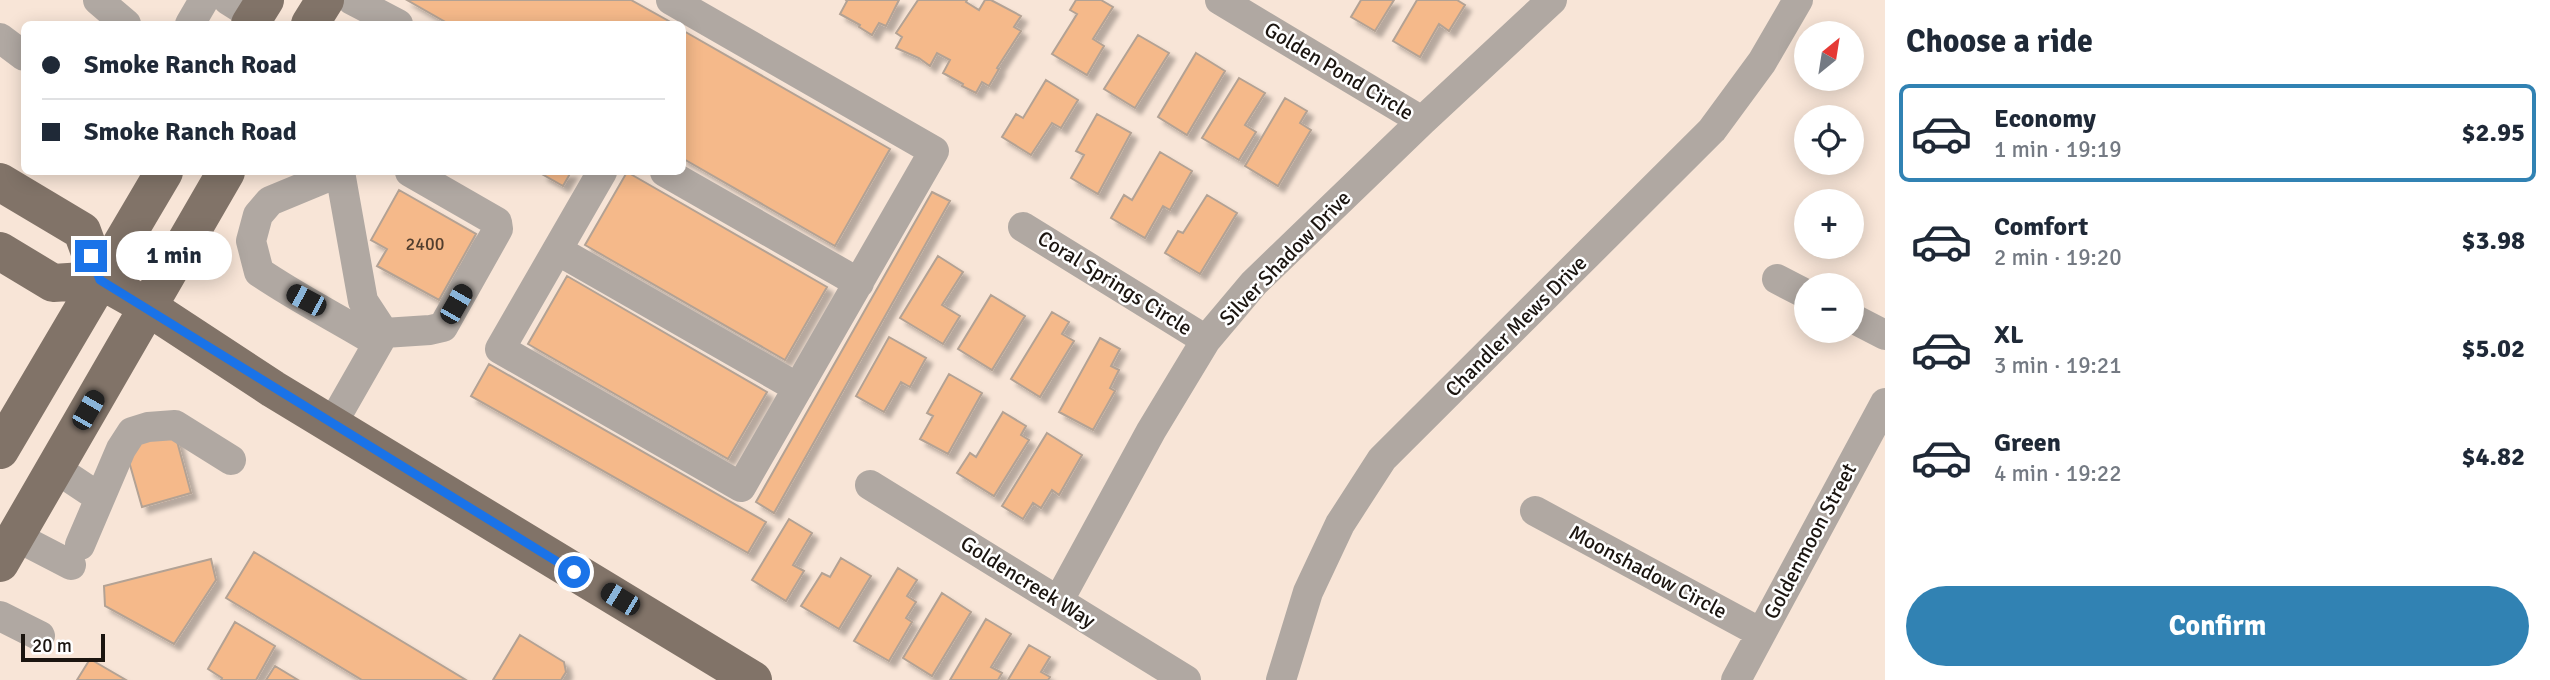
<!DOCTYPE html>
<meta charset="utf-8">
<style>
body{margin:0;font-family:Signika,sans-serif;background:#f6f6f7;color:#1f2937;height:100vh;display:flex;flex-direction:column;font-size:26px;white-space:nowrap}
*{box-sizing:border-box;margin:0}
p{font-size:23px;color:#747a83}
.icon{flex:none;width:38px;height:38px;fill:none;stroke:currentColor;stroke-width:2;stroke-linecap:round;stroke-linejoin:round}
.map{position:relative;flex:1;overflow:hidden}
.details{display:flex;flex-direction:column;background:#fff;width:665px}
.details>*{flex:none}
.banner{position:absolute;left:21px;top:21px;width:665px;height:154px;border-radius:10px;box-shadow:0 4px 18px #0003;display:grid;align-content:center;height:154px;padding:0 21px;background:#fff}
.needle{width:46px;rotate:30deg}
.buttons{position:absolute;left:1794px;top:21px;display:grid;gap:14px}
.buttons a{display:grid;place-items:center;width:70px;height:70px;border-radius:50%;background:#fff;box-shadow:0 4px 18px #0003;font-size:35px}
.scale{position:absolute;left:21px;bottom:18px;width:84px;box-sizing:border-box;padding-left:7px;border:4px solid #1b1510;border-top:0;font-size:19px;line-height:24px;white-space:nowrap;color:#1b1510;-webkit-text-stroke:5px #fff;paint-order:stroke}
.end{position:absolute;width:32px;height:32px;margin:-16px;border:9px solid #1a73e8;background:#fff;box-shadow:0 0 0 4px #fff}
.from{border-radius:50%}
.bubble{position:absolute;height:49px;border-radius:24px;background:#fff;box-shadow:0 4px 18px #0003;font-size:23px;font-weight:700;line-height:49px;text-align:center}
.car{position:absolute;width:21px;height:42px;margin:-21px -10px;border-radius:9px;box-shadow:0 0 5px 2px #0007;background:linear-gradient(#222 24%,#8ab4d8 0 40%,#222 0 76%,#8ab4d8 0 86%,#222 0)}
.banner b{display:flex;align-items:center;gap:24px;height:66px;font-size:26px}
.banner b+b{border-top:2px solid #e0e1e3}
.banner i{width:18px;height:18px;background:#1f2937}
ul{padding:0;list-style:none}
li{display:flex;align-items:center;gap:21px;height:98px;margin:0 14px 10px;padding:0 7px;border:4px solid transparent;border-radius:10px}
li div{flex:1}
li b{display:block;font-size:26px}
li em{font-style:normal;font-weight:700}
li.active{border-color:#3182b3}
li>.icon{width:63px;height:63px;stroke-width:1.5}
h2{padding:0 21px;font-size:32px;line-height:84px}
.button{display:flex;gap:14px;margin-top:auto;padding:14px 21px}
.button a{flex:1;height:80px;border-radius:42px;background:#3182b3;color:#fff;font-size:28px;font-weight:700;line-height:80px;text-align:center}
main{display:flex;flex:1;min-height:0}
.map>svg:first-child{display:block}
.building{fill:#f5b98a;stroke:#b3a294;stroke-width:2;filter:url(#shadow)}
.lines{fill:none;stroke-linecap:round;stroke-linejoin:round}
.minor{stroke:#b0a8a2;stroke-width:30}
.major{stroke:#817368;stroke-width:38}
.route{stroke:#1a73e8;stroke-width:9}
.labels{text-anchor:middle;stroke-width:5;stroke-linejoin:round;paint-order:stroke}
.number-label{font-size:18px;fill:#523e2e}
.street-label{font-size:21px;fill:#1b1510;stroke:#fff}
</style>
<main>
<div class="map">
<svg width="1885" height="680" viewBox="0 0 1885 680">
<defs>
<filter id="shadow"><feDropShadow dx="6" dy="6" stdDeviation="2" flood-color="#0004"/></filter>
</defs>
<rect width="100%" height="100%" fill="#f8e5d7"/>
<path class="building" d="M407 0H631L674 24H449Z
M846 0H899L886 26 879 23 872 35 859 27 860 25 840 14 847 1Z
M918 0H967L966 2 979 10 985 0H991L1021 16 1014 27 1021 31 997 68 999 69 989 86 982 82 976 93 962 86 963 84 943 73 950 60 937 53 930 66 919 58 896 48 902 37 896 33Z
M1076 0H1101L1113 7 1093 39 1104 46 1087 75 1052 54 1077 14 1070 10Z
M1361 0H1394L1375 31 1351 17Z
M1417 0H1457L1465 5 1449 31 1439 24 1420 57 1393 41Z
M682 30 890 149 835 246 682 158Z
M1138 35 1169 53 1135 108 1104 89Z
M1196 53 1225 71 1187 135 1158 117Z
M1239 78 1265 93 1245 125 1256 132 1239 160 1202 138Z
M1046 80 1078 100 1061 128 1052 123 1031 155 1002 137 1016 114 1023 118Z
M1285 98 1307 111 1300 123 1311 130 1278 186 1245 166Z
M1097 114 1131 133 1098 194 1071 178 1084 155 1076 151Z
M1160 152 1192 171 1170 210 1163 206 1145 238 1111 218 1124 195 1132 200Z
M543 172H571L563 186 542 174Z
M627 172 827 287 785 360 585 245Z
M399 190 476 234 439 300 377 266 387 249 371 240Z
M932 192 950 201 774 513 756 502Z
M1207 195 1237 213 1200 274 1165 253 1178 231 1183 233Z
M938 256 963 272 942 305 960 316 943 344 900 318Z
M567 276 767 392 728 459 528 344Z
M991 295 1025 316 992 370 958 349Z
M1052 312 1069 322 1062 334 1074 341 1040 397 1011 379Z
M889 337 926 358 910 387 901 382 884 412 856 396Z
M1100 338 1120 349 1111 366 1119 370 1110 388 1115 391 1093 430 1059 412Z
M489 364 766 522 748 553 471 396Z
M949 374 982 393 948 454 920 439 933 416 927 413Z
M1003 412 1026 426 1021 435 1029 440 994 496 957 473 970 453 976 457Z
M174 430 191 493 142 507 124 444Z
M1047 433 1082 455 1059 495 1052 490 1041 508 1033 503 1023 519 1002 506Z
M789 519 812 533 793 565 804 571 786 601 752 580Z
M254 552 466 680H362L226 598Z
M841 558 871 576 839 629 801 606 822 573 830 577Z
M211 559 216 580 174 644 105 606 104 586Z
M898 568 917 580 907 596 916 602 906 618 912 622 889 661 854 641Z
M942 593 971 612 932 676 903 658Z
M986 619 1011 634 991 667 1002 673 998 680H950Z
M235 622 275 646 256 680H221L222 678 208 669Z
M520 635 564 662 566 672 561 680H493Z
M1029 645 1050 657 1041 672 1050 677 1048 680H1008Z
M90 659 126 680H77Z
M275 666 298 680H266Z"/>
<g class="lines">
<path class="minor" d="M98 0 126 24
M228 0 255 17
M352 0 398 24
M1220 0 1422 121
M190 24 204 0
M0 38 24 56
M340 172 270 201 258 215 251 241 259 272C297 298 339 319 378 343
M602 172 500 349 741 487 934 151 671 0
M665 172 859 283
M1023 227 1206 340
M557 250 798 388
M1777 279 1806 294
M1852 318 1885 335
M384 333 430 330 443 327 498 229 497 222 410 172
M332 424 384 333 363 301 340 172
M55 468 100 498
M870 485 1186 680
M1535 511 1761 633
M15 536 71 565
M80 545 121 449 132 432 148 427 175 425 231 460
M1059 600 1151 431 1206 340 1254 283 1422 121 1552 0
M0 616 40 636
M1281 680 1308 592 1340 524 1382 459 1712 130 1762 62 1798 0
M1736 680 1885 403"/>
<path class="major" d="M250 24 265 0
M310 24 325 0
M0 182 82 231 100 280
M0 251 53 283 100 280 148 307 273 389 753 680
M0 450 164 172
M0 563 226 172"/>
</g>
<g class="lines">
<path class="route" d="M91 256 100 280 574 572"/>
</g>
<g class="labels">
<g class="number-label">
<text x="425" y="250">2400</text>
</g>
<g class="street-label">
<text transform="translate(1339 71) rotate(31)" y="7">Golden Pond Circle</text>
<text transform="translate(1285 258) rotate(-46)" y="7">Silver Shadow Drive</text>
<text transform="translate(1115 283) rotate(32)" y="7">Coral Springs Circle</text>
<text transform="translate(1516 326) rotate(-45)" y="7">Chandler Mews Drive</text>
<text transform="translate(1810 541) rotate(-62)" y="7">Goldenmoon Street</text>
<text transform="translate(1648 572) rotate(28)" y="7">Moonshadow Circle</text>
<text transform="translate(1028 582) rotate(32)" y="7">Goldencreek Way</text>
</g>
</g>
</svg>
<div class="buttons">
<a><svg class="needle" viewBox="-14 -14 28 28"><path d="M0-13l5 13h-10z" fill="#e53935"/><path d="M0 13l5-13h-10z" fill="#747a83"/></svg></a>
<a><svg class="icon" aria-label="locate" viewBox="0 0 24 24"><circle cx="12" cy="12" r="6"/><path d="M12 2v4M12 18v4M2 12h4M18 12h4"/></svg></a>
<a>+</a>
<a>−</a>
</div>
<div class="scale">20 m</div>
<i class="end from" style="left:574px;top:572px"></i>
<i class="end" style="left:91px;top:256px"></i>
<div class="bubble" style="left:116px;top:231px;width:116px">1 min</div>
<i class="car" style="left:306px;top:300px;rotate:298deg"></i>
<i class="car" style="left:456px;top:304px;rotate:30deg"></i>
<i class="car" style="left:88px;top:410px;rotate:30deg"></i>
<i class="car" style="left:620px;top:599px;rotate:301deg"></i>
<div class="banner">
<b><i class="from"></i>Smoke Ranch Road</b>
<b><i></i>Smoke Ranch Road</b>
</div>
</div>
<section class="details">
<h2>Choose a ride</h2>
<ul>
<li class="active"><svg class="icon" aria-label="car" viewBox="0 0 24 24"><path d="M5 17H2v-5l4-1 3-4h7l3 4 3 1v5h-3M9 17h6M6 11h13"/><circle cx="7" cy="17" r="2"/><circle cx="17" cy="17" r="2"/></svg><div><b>Economy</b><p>1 min · 19:19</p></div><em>$2.95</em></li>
<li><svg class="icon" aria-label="car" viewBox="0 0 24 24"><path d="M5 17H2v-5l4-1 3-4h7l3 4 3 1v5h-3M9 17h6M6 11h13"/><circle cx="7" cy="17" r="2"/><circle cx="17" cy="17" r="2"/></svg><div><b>Comfort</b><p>2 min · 19:20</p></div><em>$3.98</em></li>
<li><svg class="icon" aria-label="car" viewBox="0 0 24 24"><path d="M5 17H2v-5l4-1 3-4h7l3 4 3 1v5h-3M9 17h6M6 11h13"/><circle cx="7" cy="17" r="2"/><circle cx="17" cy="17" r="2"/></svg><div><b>XL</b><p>3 min · 19:21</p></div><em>$5.02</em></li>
<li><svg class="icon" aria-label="car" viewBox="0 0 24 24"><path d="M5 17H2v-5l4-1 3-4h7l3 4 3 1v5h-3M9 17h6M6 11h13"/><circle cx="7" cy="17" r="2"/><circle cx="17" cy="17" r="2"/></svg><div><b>Green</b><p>4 min · 19:22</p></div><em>$4.82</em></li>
</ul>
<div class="button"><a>Confirm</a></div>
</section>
</main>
